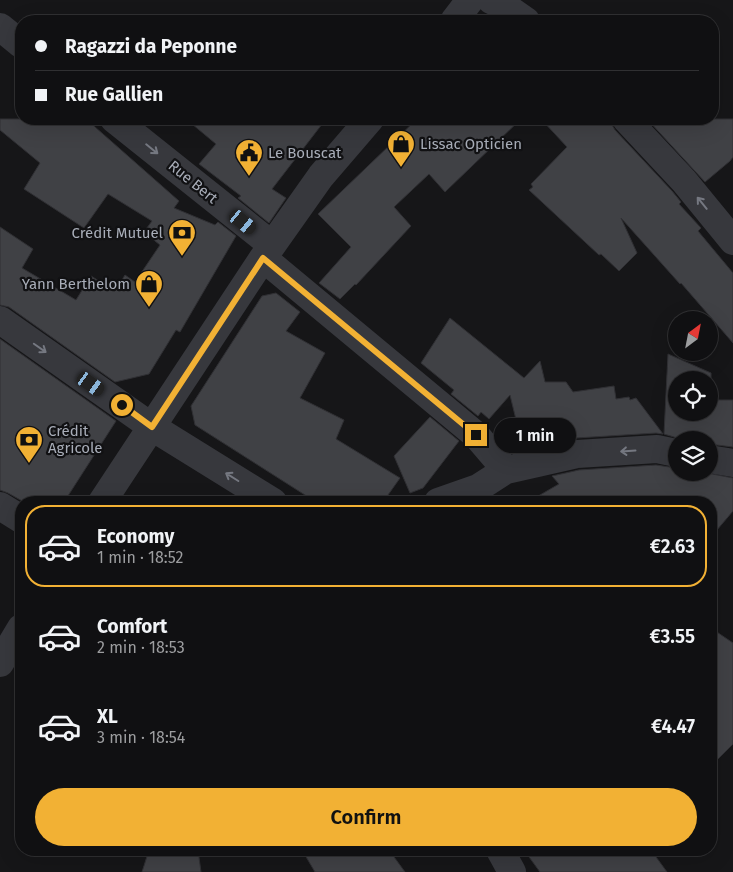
<!DOCTYPE html>
<meta charset="utf-8">
<style>
body{margin:0;font-family:"Fira Sans",sans-serif;background:#1e1e20;color:#f1f3f6;height:100vh;display:flex;flex-direction:column;font-size:19px;white-space:nowrap}
*{box-sizing:border-box;margin:0}
p{font-size:16px;color:#9c9d9f}
.icon{flex:none;width:28px;height:28px;fill:none;stroke:currentColor;stroke-width:2;stroke-linecap:round;stroke-linejoin:round}
.map{position:relative;flex:1;overflow:hidden}
.sheet{position:absolute;left:15px;top:496px;width:702px;height:360px;display:flex;flex-direction:column;background:#101012;border-radius:20px;box-shadow:0 5px 20px #0002,0 0 0 1px #303032}
.sheet>*{flex:none}
.top-card{position:absolute;left:15px;top:15px;width:704px;height:110px;border-radius:20px;box-shadow:0 5px 20px #0002,0 0 0 1px #303032;display:grid;align-content:center;height:110px;padding:0 20px;background:#101012}
.needle{width:32px;rotate:32deg}
.buttons{position:absolute;left:668px;top:311px;display:grid;gap:10px}
.buttons a{display:grid;place-items:center;width:50px;height:50px;border-radius:50%;background:#101012;box-shadow:0 5px 20px #0002,0 0 0 1px #303032;font-size:25px}
.end{position:absolute;width:22px;height:22px;margin:-11px;border:6px solid #f2b134;background:#111;box-shadow:0 0 0 2px #111}
.from{border-radius:50%}
.bubble{position:absolute;height:35px;border-radius:18px;background:#101012;box-shadow:0 5px 20px #0002,0 0 0 1px #303032;font-size:16px;font-weight:600;line-height:35px;text-align:center}
.car{position:absolute;width:15px;height:30px;margin:-15px -8px;border-radius:6px;box-shadow:0 0 4px 1px #0007;background:linear-gradient(#222 24%,#8ab4d8 0 40%,#222 0 76%,#8ab4d8 0 86%,#222 0)}
.top-card b{display:flex;align-items:center;gap:18px;height:48px;font-size:19px}
.top-card b+b{border-top:1px solid #303032}
.top-card i{width:12px;height:12px;background:#f1f3f6}
ul{padding:9px 0 0;list-style:none}
li{display:flex;align-items:center;gap:15px;height:82px;margin:0 10px 8px;padding:0 10px;border:2px solid transparent;border-radius:20px}
li div{flex:1}
li b{display:block;font-size:19px}
li em{font-style:normal;font-weight:600}
li.selected{border-color:#f2b134}
li>.icon{width:45px;height:45px;stroke-width:1.5}
.action{display:flex;gap:10px;margin-top:auto;padding:10px 20px}
.action a{flex:1;height:58px;border-radius:30px;background:#f2b134;color:#111;font-size:20px;font-weight:600;line-height:58px;text-align:center}
.map>svg:first-child{display:block}
.building{fill:#404145;stroke:#303034;fill-rule:evenodd}
.lines{fill:none;stroke-linecap:round;stroke-linejoin:round}
.minor{stroke:#37383d;stroke-width:28}
.oneway{stroke:#757881}
.route{stroke:#f2b134;stroke-width:6}
.labels{text-anchor:middle;stroke-width:4.5;stroke-linejoin:round;paint-order:stroke}
.poi-label{font-size:15px;fill:#a8adb8;stroke:#111113;text-anchor:start}
.street-label{font-size:15px;fill:#a8adb8;stroke:#111113}
</style>
<div class="map">
<svg width="733" height="872" viewBox="0 0 733 872">
<rect width="100%" height="100%" fill="#161618"/>
<path class="building" d="M0 119H86L179 201 174 208 215 225 218 222 236 236 180 332 176 330 149 374 115 382 9 307 0 305V227L33 249 22 268 76 300 91 276 115 291 125 275 135 282 160 245 144 232 152 221 108 194 84 228 24 189 40 163 0 130Z
M186 119H326L272 189 286 198 269 223 238 198 241 196 199 164 216 144Z
M417 119H521L445 192 429 174 394 207 411 226 356 285 355 284 340 299 319 283 351 247 318 214Z
M541 119H611V123L615 130 672 191 681 202 679 204 701 228 698 231 733 273V343L681 283 680 284 621 218 637 253 619 271 601 254 599 255 529 190 533 187 531 184 567 147Z
M647 119H733V157L730 161 705 182Z
M276 293 300 312 286 331 325 353 300 398 344 420 336 439 400 478 383 502H316L195 425 191 406 262 296Z
M450 318 524 378 540 361 545 382H566L573 392 614 386 616 399 629 397 630 400 636 398 663 434 656 433 576 438 531 448 527 430 519 432 510 395 489 419 481 412 478 416 451 394 454 390 421 363Z
M0 339 116 421 64 502H24L8 493 0 490Z
M668 354 711 373V400H733V447L709 444V440H684L664 434ZM676 380H709V412H676Z
M430 417 459 441 423 488 410 493 394 456Z
M656 465 676 468V472H702L733 478V511L711 537V502H528L559 484 552 476 579 470Z
M711 628 733 643V744L711 766Z
M149 850H198L201 872H142Z
M302 850H389L405 872H315Z
M524 850H651L667 872H540Z"/>
<g class="lines">
<path class="minor" d="M491 0 506 7 526 21
M454 21 470 0
M0 27 21 44
M114 119 272 245
M626 119 684 181 733 241
M263 258 476 435 506 470
M0 320 152 427 273 502
M709 459 733 463
M102 502 263 258 321 176 370 119
M438 502 478 488 506 470 577 454 657 449 676 453
M0 506 21 519
M0 663 21 628
M500 850 512 872"/>
</g>
<defs><path id="oneway-shaft" d="M-6 0H5M1.5-3L5.5 0L1.5 3" fill="none" stroke-width="1.6" stroke-linecap="round" stroke-linejoin="round" transform="scale(1.25)"/></defs>
<g class="oneway">
<use href="#oneway-shaft" transform="translate(152 149) rotate(39)"/>
<use href="#oneway-shaft" transform="translate(702 203) rotate(-129)"/>
<use href="#oneway-shaft" transform="translate(40 348) rotate(35)"/>
<use href="#oneway-shaft" transform="translate(628 451) rotate(176)"/>
<use href="#oneway-shaft" transform="translate(232 477) rotate(-148)"/>
</g>
<g class="lines">
<path class="route" d="M122 405 152 427 263 258 476 435"/>
</g>
<defs>
<symbol id="shop-pin" viewBox="-11 -11 22 30"><path d="M0 17L-7.5 6A9.5 9.5 0 1 1 7.5 6Z" fill="#f2b134" stroke="#111113"/><path d="M-5-2.5h2.3a2.7 3.5 0 0 1 5.4 0H5L5.5 6h-11ZM-1.5-2.5h3a1.5 2.3 0 0 0-3 0Z" fill="#111"/></symbol>
<symbol id="civic-pin" viewBox="-11 -11 22 30"><path d="M0 17L-7.5 6A9.5 9.5 0 1 1 7.5 6Z" fill="#f2b134" stroke="#111113"/><path d="M-.6-6.5H3V-4.5H.6V-3L4-1V1h2V6H-6V1h2V-1L-.6-3ZM-1.2 2.5V6h2.4V2.5Z" fill="#111"/></symbol>
<symbol id="bank-pin" viewBox="-11 -11 22 30"><path d="M0 17L-7.5 6A9.5 9.5 0 1 1 7.5 6Z" fill="#f2b134" stroke="#111113"/><path d="M-6-4H6V4H-6ZM0-2.3a2.3 2.3 0 1 0 0 4.6a2.3 2.3 0 1 0 0-4.6Z" fill="#111"/></symbol>
</defs>
<g fill-rule="evenodd">
<use href="#shop-pin" x="385" y="128" width="32" height="43"/>
<use href="#civic-pin" x="233" y="137" width="32" height="43"/>
<use href="#bank-pin" x="166" y="217" width="32" height="43"/>
<use href="#shop-pin" x="133" y="268" width="32" height="43"/>
<use href="#bank-pin" x="13" y="424" width="32" height="43"/>
</g>
<g class="labels">
<g class="poi-label">
<text x="420" y="149">Lissac Opticien</text>
<text x="268" y="158">Le Bouscat</text>
<text x="163" y="238" text-anchor="end">Crédit Mutuel</text>
<text x="130" y="289" text-anchor="end">Yann Berthelom</text>
<text x="48" y="436">Crédit<tspan x="48" dy="17">Agricole</tspan></text>
</g>
<g class="street-label">
<text transform="translate(193 182) rotate(39)" y="5">Rue Bert</text>
</g>
</g>
</svg>
<div class="buttons">
<a><svg class="needle" viewBox="-14 -14 28 28"><path d="M0-13l5 13h-10z" fill="#e53935"/><path d="M0 13l5-13h-10z" fill="#9c9d9f"/></svg></a>
<a><svg class="icon" aria-label="locate" viewBox="0 0 24 24"><circle cx="12" cy="12" r="6"/><path d="M12 2v4M12 18v4M2 12h4M18 12h4"/></svg></a>
<a><svg class="icon" aria-label="layers" viewBox="0 0 24 24"><path d="M12 4l9 5-9 5-9-5zM3 14l9 5 9-5"/></svg></a>
</div>
<i class="end from" style="left:122px;top:405px"></i>
<i class="end" style="left:476px;top:435px"></i>
<div class="bubble" style="left:494px;top:418px;width:82px">1 min</div>
<i class="car" style="left:243px;top:222px;rotate:129deg"></i>
<i class="car" style="left:91px;top:384px;rotate:125deg"></i>
<div class="top-card">
<b><i class="from"></i>Ragazzi da Peponne</b>
<b><i></i>Rue Gallien</b>
</div>
<section class="sheet">
<ul>
<li class="selected"><svg class="icon" aria-label="car" viewBox="0 0 24 24"><path d="M5 17H2v-5l4-1 3-4h7l3 4 3 1v5h-3M9 17h6M6 11h13"/><circle cx="7" cy="17" r="2"/><circle cx="17" cy="17" r="2"/></svg><div><b>Economy</b><p>1 min · 18:52</p></div><em>€2.63</em></li>
<li><svg class="icon" aria-label="car" viewBox="0 0 24 24"><path d="M5 17H2v-5l4-1 3-4h7l3 4 3 1v5h-3M9 17h6M6 11h13"/><circle cx="7" cy="17" r="2"/><circle cx="17" cy="17" r="2"/></svg><div><b>Comfort</b><p>2 min · 18:53</p></div><em>€3.55</em></li>
<li><svg class="icon" aria-label="car" viewBox="0 0 24 24"><path d="M5 17H2v-5l4-1 3-4h7l3 4 3 1v5h-3M9 17h6M6 11h13"/><circle cx="7" cy="17" r="2"/><circle cx="17" cy="17" r="2"/></svg><div><b>XL</b><p>3 min · 18:54</p></div><em>€4.47</em></li>
</ul>
<div class="action"><a>Confirm</a></div>
</section>
</div>
